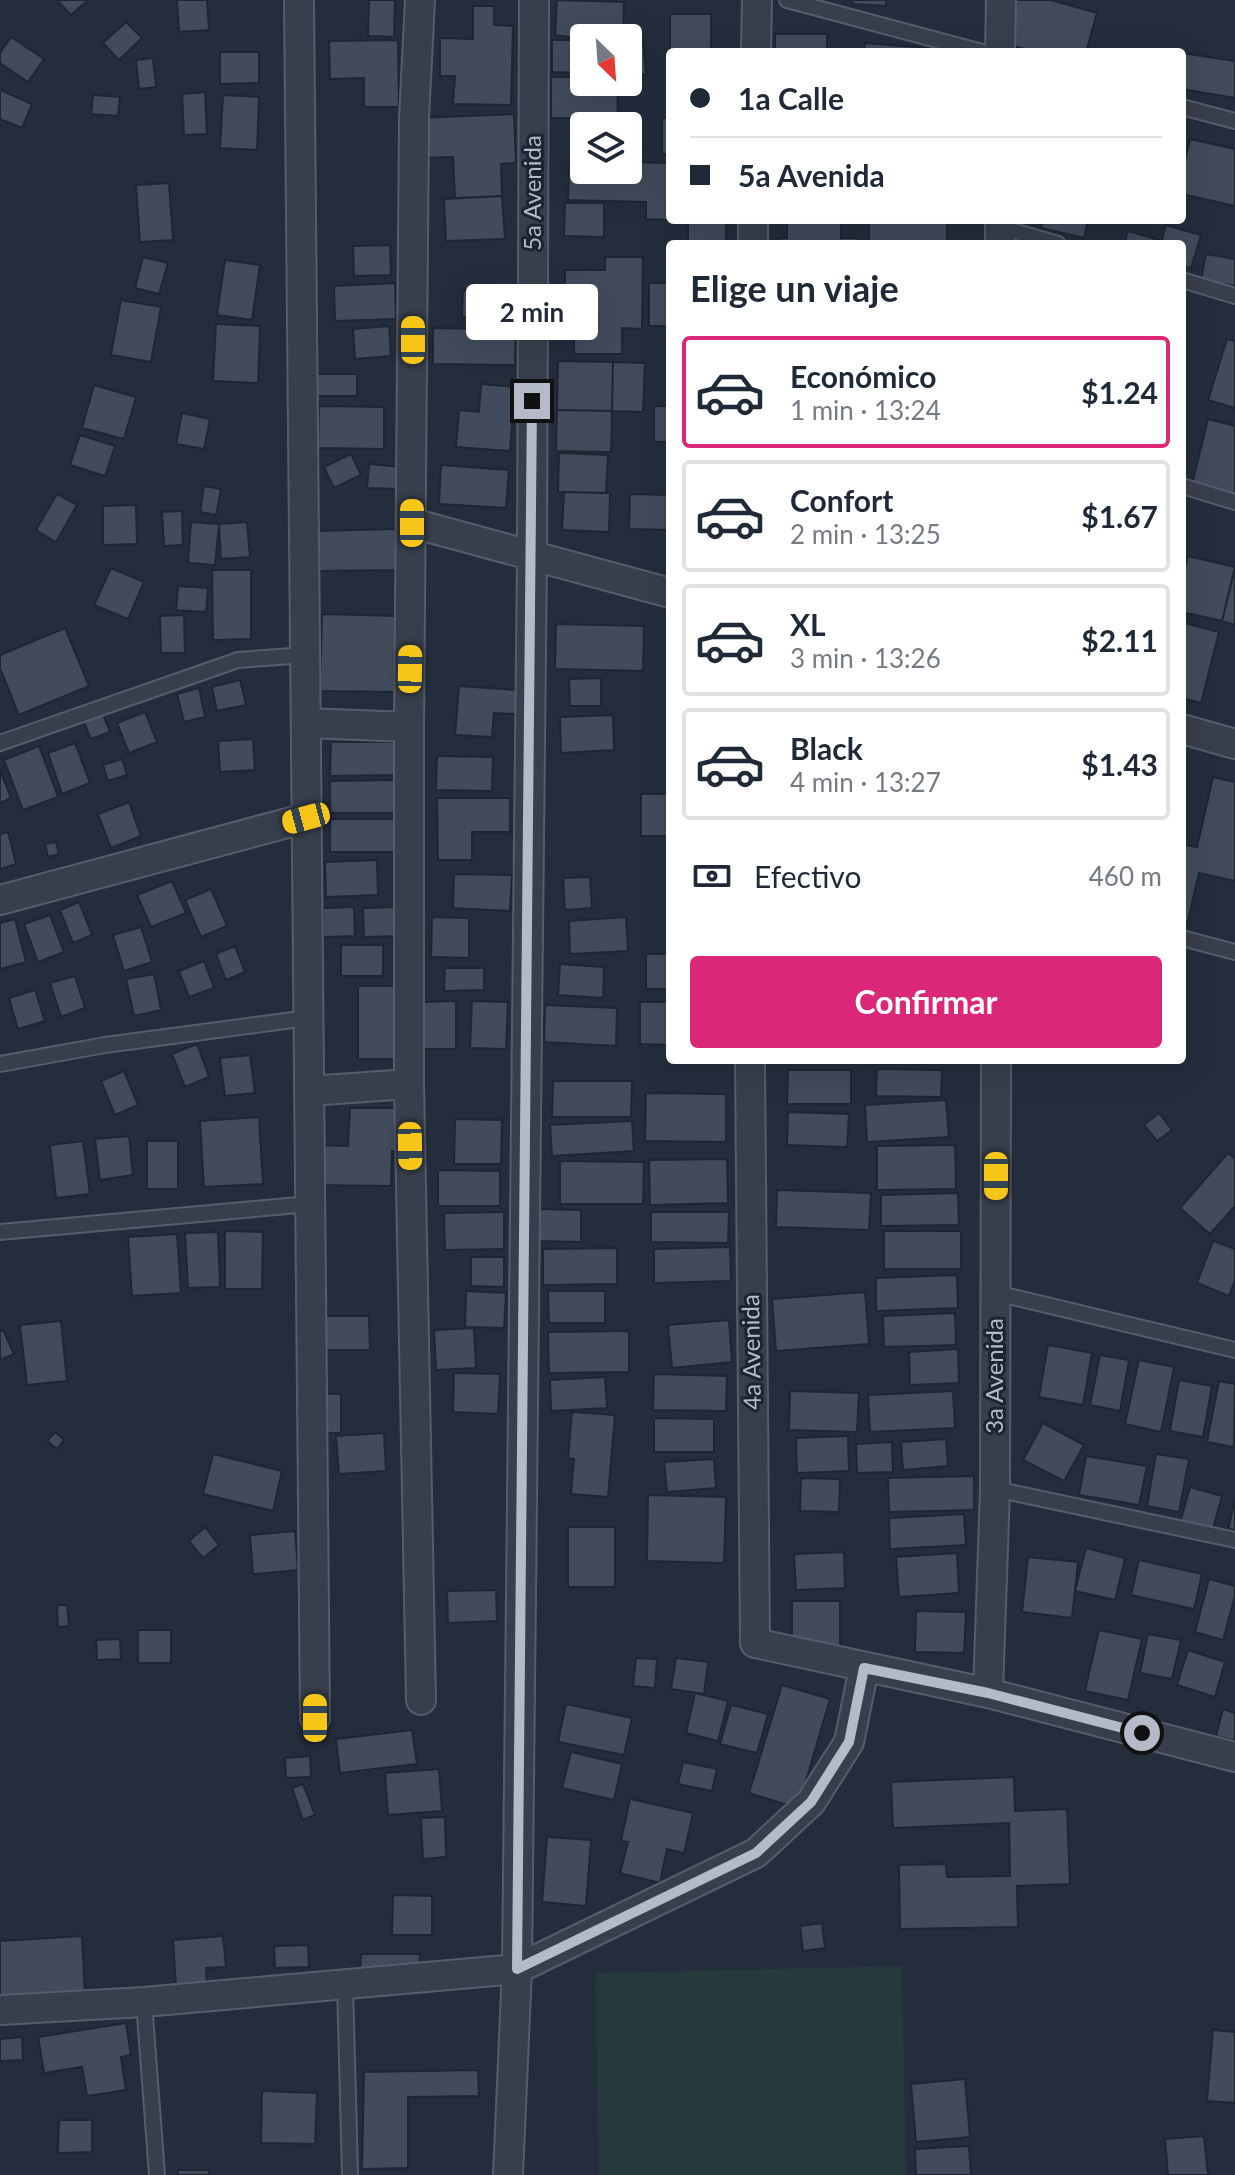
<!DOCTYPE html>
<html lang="es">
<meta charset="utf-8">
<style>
body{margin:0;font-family:Lato,sans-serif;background:#f2f2f3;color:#1f2937;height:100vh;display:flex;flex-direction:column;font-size:30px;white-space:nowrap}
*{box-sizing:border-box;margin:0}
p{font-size:26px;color:#747a83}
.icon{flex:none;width:44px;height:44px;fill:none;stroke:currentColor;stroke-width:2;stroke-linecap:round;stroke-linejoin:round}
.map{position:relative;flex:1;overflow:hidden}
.sheet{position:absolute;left:666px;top:240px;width:520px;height:824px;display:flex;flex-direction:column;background:#fff;border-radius:8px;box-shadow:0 8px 32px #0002}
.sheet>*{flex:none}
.guide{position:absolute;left:666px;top:48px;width:520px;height:176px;border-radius:8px;box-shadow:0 8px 32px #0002;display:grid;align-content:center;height:176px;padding:0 24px;background:#fff}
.needle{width:52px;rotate:155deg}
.tools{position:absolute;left:570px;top:24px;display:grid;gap:16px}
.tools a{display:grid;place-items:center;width:72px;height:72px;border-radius:8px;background:#fff;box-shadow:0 8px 32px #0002;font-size:40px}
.end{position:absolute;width:36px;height:36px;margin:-18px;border:10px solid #b4bac8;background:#111;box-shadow:0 0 0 4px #111}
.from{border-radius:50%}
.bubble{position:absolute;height:56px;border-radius:8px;background:#fff;box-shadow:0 8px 32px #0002;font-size:26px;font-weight:700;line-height:56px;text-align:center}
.car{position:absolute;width:24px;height:48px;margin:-24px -12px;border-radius:10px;box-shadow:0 0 6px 2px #0007;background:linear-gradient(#f5c518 24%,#345 0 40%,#f5c518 0 76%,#345 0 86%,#f5c518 0)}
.guide b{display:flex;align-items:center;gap:28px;height:76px;font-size:30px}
.guide b+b{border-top:2px solid #e0e1e3}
.guide i{width:20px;height:20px;background:#1f2937}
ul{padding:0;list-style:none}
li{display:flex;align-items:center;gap:24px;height:112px;margin:0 16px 12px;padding:0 8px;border:4px solid #e0e1e3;border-radius:8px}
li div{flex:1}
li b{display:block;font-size:30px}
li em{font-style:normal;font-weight:700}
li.on{border-color:#db2777}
li>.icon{width:72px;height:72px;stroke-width:1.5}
h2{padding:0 24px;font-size:36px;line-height:96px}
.pay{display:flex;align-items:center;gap:20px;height:88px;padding:0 24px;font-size:30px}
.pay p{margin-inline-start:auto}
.action{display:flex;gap:16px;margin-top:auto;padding:16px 24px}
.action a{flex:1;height:92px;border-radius:8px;background:#db2777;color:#fff;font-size:32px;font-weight:700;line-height:92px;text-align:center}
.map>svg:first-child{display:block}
.green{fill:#26393d}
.building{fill:#414b5b;stroke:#1f2633;stroke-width:2}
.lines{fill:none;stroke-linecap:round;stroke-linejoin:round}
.lane-casing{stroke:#565d6a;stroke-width:18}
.street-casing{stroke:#565d6a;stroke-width:32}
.lane{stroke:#383f4c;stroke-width:14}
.street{stroke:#383f4c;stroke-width:28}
.route{stroke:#b4bac8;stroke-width:10}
.labels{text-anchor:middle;stroke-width:6;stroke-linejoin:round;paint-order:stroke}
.street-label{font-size:24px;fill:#b4bac8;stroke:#1d2431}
</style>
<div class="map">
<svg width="1235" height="2175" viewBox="0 0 1235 2175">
<rect width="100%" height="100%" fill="#242d3c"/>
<path class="green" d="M902 1966 906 2175H599L595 1973Z"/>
<path class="building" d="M57 0H88L71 15Z
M177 0H207L209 30 179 32Z
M369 0H395L394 37 368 36Z
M557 0 624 2 623 38 584 39 555 35Z
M853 0H886V6L852 4Z
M1005 0H1051L1097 13 1086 52H1035L993 40Z
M473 6H494V25L513 26 511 105 453 104 455 76H440V38L473 39Z
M670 14H711V52H670V55Z
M126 22 142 38 119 60 103 43Z
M775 34H827V52H775Z
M11 37 44 59 28 82 0 63V53Z
M398 40 399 107H364V78L330 79 329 41Z
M552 40H584V73L552 72Z
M643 41 646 74 628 76V43Z
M865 43 951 50V52H864Z
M220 52H259V83L220 84Z
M1182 53 1235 61V98L1182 89Z
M153 58 156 87 139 89 136 60Z
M551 77H584V82H617L618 118H551Z
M0 90 32 104 22 128 0 119Z
M205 92 207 134 184 135 182 94Z
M93 95 120 97 118 116 91 114Z
M223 95 259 97 257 150 220 148Z
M514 114 516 163 501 164 502 196 455 198 453 157 420 158 418 118Z
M662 118H670V154H662Z
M1190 139 1235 149V206L1182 194V173Z
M569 161H584V170H628V162L670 163V220L646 219V202L568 200Z
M169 183 173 240 140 242 136 185Z
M502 196 505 239 446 241 444 199Z
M565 203H604V237L564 236Z
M688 220H726V244H688Z
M787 220H841V238H858V244H776V239L787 238Z
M869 220H947V244H869Z
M1043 220H1088L1084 238 1041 228Z
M1166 225 1201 235 1191 268 1182 266V244H1161Z
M1128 231 1159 240 1158 244H1124Z
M390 245 391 275 354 276 353 246Z
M1206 254 1235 259V286L1201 280Z
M143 257 168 263 159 294 135 288Z
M605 257H643L642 329 622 328V354H574V324L565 325V270H605Z
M225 260 260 265 252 320 217 315Z
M395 283 396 319 335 321 334 286Z
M649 283H670V326H649Z
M463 291H510V317H462Z
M121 300 161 307 151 362 111 355Z
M216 324 260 326 258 383 213 381Z
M389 326 391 356 355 359 353 329Z
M433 328 516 329 515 365 433 364Z
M1227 339 1235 341V408L1208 400Z
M558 361 613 362 612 411 557 410Z
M613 362 645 363 643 412 612 411Z
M317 374H357V396H317Z
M481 384 515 387 510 451 456 447 459 410 479 412Z
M94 385 136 397 124 439 82 428Z
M319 406 384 407V449L318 448Z
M654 406H670V442H654Z
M557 410 612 411 611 452 556 451Z
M182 413 210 419 204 449 176 444Z
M1208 419 1235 426V499L1191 489Z
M80 435 115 446 105 476 70 465Z
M668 447H670V487H667Z
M559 453 608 455 606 493 558 492Z
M351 454 361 475 334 488 324 467Z
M369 464 401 467 400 489 367 488Z
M441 465 509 470 506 508 439 504Z
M204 486 221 489 216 515 200 512Z
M564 492 610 493 609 532 562 530Z
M57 494 77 505 56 542 36 530Z
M630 494 670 495V530L629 529Z
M136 505 137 544 103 545V506Z
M182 511 183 545 164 546 162 512Z
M191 522 219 524 215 565 188 563Z
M247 522 250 557 221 559 219 524Z
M396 529 397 570 317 571 316 531Z
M1188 556 1235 567 1222 621 1182 612V579Z
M111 568 144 582 128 619 94 605Z
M1235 569V625L1222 621Z
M212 570H251V639L213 640Z
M178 586 208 588 206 612 176 610Z
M322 614 398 616 396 692 320 691Z
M184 615 185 653H161L160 616Z
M1184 623 1219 632 1201 703 1182 698Z
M556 624 644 626 643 671 555 669Z
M65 628 89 686 19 715 0 668V655Z
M601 678V706H570L569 679Z
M240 680 246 705 217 711 212 687Z
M459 686 517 690 516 714 494 713 492 737 455 735Z
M199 688 205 717 184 722 177 694Z
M667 710H670V750H667Z
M102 712 110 732 91 739 83 720Z
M145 712 157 742 129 753 117 723Z
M613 715 614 750 561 753 560 717Z
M253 739 255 770 220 772 218 741Z
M331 742H398V775L330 776Z
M75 743 90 783 62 794 48 753Z
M39 746 58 797 23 810 4 760Z
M437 756 493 757 492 791 436 790Z
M122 759 127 775 108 781 103 765Z
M0 770 11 798 0 803Z
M1213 777 1235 782V881L1199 873 1188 921 1182 920V844L1197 847Z
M398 780V813H330V781Z
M641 794H670V836H641Z
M437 798H510V832H472V860H438Z
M129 802 141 836 111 848 98 814Z
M330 819H398V852H330Z
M8 832 16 864 0 869V834Z
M56 842 59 854 48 857 45 844Z
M377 860 378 895 326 897 325 862Z
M454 874 512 875 510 911 453 908Z
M590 877 592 908 565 910 563 878Z
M172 881 186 913 151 927 137 895Z
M211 889 227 926 201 937 185 900Z
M79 902 92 935 73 943 60 910Z
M354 907 355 936 323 937V908Z
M396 907 397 936 364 937 363 908Z
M50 915 64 952 38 962 24 924Z
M432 917 469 918V958L431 957Z
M626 917 628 951 570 954 569 921Z
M15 919 26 962 0 969V923Z
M141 927 152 962 124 971 113 935Z
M341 945H383V976H341Z
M235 946 245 972 226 980 216 954Z
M646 954H670V989H646Z
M204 961 214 988 189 997 179 971Z
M560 964 604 967 603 998 558 995Z
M445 968H484V990L444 991Z
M154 974 161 1010 134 1016 126 979Z
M75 976 85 1008 61 1017 50 983Z
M358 986H394V1059H358Z
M35 990 45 1021 18 1029 9 998Z
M456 1001V1049H424V1002Z
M472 1001 508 1002 506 1049 470 1048Z
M640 1002H670V1045L640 1044Z
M545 1005 617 1008 616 1046 544 1042Z
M197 1044 209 1077 185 1087 172 1054Z
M250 1055 255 1093 225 1096 220 1058Z
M867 1060H956V1063L867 1064Z
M877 1069 942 1070 941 1097 876 1096Z
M788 1070H851V1104H787Z
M124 1071 138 1105 115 1115 101 1081Z
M553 1081H632L631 1117H552Z
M646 1093 726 1094V1142L645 1141Z
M946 1100 949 1137 867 1142 865 1105Z
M350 1108H402V1152L392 1151 391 1186 312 1185 314 1145 348 1146Z
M788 1112 849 1114 847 1147 787 1145Z
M1159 1113 1172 1130 1157 1141 1144 1125Z
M259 1117 263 1184 204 1187 200 1121Z
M455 1119 502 1120 501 1164H454Z
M632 1121 634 1151 552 1156 550 1125Z
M129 1136 133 1175 100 1180 95 1139Z
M83 1141 90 1194 56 1198 50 1145Z
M147 1141H178V1189H147Z
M955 1145 956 1189 877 1190V1146Z
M1228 1153 1235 1159V1206L1210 1234 1180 1208Z
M727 1159 728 1203 650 1205 649 1160Z
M560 1161 644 1162 643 1204H560Z
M438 1170 500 1171V1206H438Z
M777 1190 871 1193 869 1230 776 1227Z
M958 1193 959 1225 881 1226V1195Z
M539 1209 581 1210V1242L537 1241Z
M504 1212V1249L445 1250 444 1213Z
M651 1212H729L728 1243 651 1242Z
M225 1231 263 1232 262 1289H225Z
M884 1231H961V1269H884Z
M218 1232 220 1287 188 1288 185 1233Z
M177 1234 181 1293 132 1296 128 1237Z
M1213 1241 1235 1249V1280L1229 1296 1197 1283Z
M730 1247 731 1281 654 1283V1249Z
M617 1248V1284L543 1285V1249Z
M471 1257H504V1287L471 1286Z
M957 1275 958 1308 876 1311V1278Z
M466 1291 506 1293 504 1328 465 1327Z
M548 1291H605V1323H549Z
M865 1292 869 1344 776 1351 772 1299Z
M955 1313 956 1345 884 1347 883 1316Z
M311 1316H369L370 1350H311Z
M729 1320 732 1362 672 1368 668 1325Z
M61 1321 67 1381 27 1385 20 1325Z
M474 1328 476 1368 436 1370 434 1330Z
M3 1330 14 1354 0 1360V1331Z
M629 1331V1372L549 1373 548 1332Z
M1048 1345 1092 1353 1083 1405 1039 1397Z
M958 1349 959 1383 910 1385 909 1352Z
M1100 1355 1129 1360 1120 1411 1090 1405Z
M1139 1360 1174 1367 1161 1432 1125 1424Z
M454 1373 500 1374 498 1414 453 1412Z
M654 1374 727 1376 726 1411 653 1410Z
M605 1377 607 1408 551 1411 550 1380Z
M1179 1380 1212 1386 1203 1437 1170 1431Z
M1219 1381 1235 1384 1234 1447 1207 1442Z
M790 1391 859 1393 857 1432 789 1430Z
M953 1391 955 1428 870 1432 868 1395Z
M310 1393 341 1394V1433H309Z
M572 1412 615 1415 608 1497 571 1494 574 1459 568 1458Z
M654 1418 714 1419V1452H654Z
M1043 1423 1084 1445 1064 1481 1023 1460Z
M55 1432 64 1440 57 1449 47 1441Z
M384 1433 386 1471 339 1474 336 1436Z
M848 1436 849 1471 797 1473 796 1438Z
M946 1439 948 1466 903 1470 901 1442Z
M892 1442 893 1472 857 1473 856 1444Z
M213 1454 282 1471 273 1511 203 1494Z
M1156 1454 1189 1459 1179 1512 1147 1506Z
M1086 1456 1147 1466 1139 1505 1079 1495Z
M714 1459 716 1488 667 1492 664 1462Z
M974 1476V1510L889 1512 888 1478Z
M801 1478 840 1479 839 1512 800 1511Z
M1190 1487 1222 1496 1212 1532 1180 1523Z
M648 1495 726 1497 724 1563 647 1561Z
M1235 1500V1530L1228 1529Z
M964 1514 966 1545 890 1549 889 1518Z
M205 1527 219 1545 203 1558 189 1541Z
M568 1527H615V1587H568Z
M295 1531 298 1570 253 1574 250 1535Z
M1086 1548 1125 1558 1115 1600 1075 1591Z
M844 1552 845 1588 796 1590 794 1554Z
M957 1553 959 1593 899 1597 896 1557Z
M1028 1557 1078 1562 1072 1618 1022 1612Z
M1139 1560 1202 1574 1194 1609 1131 1595Z
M1209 1579 1235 1586V1596L1223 1640 1195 1632Z
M496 1590 497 1621 448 1623 447 1591Z
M792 1601H840V1647L792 1648Z
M57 1605H67L69 1626 58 1627Z
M916 1611 966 1612 964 1653 915 1652Z
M138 1630H171V1663H138Z
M1099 1630 1142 1639 1128 1700 1085 1691Z
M1148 1634 1181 1640 1172 1679 1140 1673Z
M120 1639 121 1659 97 1660 96 1640Z
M1188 1650 1225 1662 1215 1697 1177 1685Z
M636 1658 657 1659 655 1688 633 1686Z
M676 1658 708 1662 704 1694 671 1689Z
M782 1685 830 1699 798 1808 749 1793Z
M695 1693 728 1701 718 1741 686 1733Z
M566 1704 632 1718 624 1755 558 1742Z
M731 1705 768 1714 757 1753 720 1744Z
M1223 1709 1235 1713V1741L1216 1736Z
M412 1730 417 1764 340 1773 336 1739Z
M571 1752 622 1764 614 1800 562 1788Z
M310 1756 311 1777 286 1778 285 1758Z
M683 1762 717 1769 712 1791 678 1784Z
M439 1769 442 1811 388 1815 385 1773Z
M1014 1777 1015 1811 1067 1809 1070 1884 1017 1886 1018 1927 900 1929 899 1865 946 1864 947 1877 1010 1876 1009 1823 893 1828 891 1782Z
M303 1784 315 1815 303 1820 292 1788Z
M630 1799 693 1813 684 1853 667 1849 660 1883 620 1873 628 1842 621 1841Z
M445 1817 446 1857 423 1859 421 1818Z
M547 1837 591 1840 586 1906 542 1902Z
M393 1895 432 1896V1935H392Z
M822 1923 825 1948 803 1951 800 1926Z
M82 1936 85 1994 0 1998V1941Z
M223 1936 226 1967 206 1968 207 1985 176 1987 173 1940Z
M308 1945 309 1967 275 1968 274 1946Z
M361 1954H420L419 1981 360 1980Z
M126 2023 131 2055 121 2057 126 2090 87 2096 82 2067 44 2073 38 2037Z
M1213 2030 1235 2032V2103L1207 2101Z
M22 2037 23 2060 0 2061V2039Z
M478 2070 479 2096 408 2097V2168L362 2169 364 2072Z
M965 2079 970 2137 916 2142 911 2084Z
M262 2091 317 2093 315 2144 261 2143Z
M59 2120H92V2152L58 2153Z
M1204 2136 1208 2175H1168L1165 2139Z
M969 2146 971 2175H916L915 2149Z
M178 2170H209V2175H178Z"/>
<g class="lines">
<defs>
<path id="lane" d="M787 0 982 52
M1182 107 1235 121
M1000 227 1058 244
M1182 280 1235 296
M1182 486 1235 502
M0 743 238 660 305 655
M1182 938 1235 952
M0 1064 105 1045 308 1018
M0 1232 310 1204
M996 1293 1235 1350
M995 1489 1235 1540
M345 1984 350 2175
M144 2002 157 2175"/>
<path id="street" d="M299 0 315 1718
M420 0 414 119 409 727V1084L421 1700
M756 52 757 0
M1000 52 1001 0
M753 244V220
M1000 244V220
M412 523 670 593
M306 723 409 727
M1182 729 1235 744
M0 900 306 818
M750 1060 755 1643 988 1693 1235 1757
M309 1091 409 1084
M988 1693 995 1489 996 1060
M0 2010 144 2002 517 1969 756 1853 811 1802 849 1742 864 1668
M508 2175 517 1969 532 556 534 0"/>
</defs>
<use href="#lane" class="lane-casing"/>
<use href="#street" class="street-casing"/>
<use href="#lane" class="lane"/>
<use href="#street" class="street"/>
</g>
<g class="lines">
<path class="route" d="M532 401 517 1969 756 1853 811 1802 849 1742 864 1668 988 1693 1142 1733"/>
</g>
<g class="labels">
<g class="street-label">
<text transform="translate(533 193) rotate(-90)" y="8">5a Avenida</text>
<text transform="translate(752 1352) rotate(-91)" y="8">4a Avenida</text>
<text transform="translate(995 1376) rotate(-90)" y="8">3a Avenida</text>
</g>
</g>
</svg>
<div class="tools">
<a><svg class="needle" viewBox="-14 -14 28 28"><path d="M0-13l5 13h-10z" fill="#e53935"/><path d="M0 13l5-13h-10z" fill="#747a83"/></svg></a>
<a><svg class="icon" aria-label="layers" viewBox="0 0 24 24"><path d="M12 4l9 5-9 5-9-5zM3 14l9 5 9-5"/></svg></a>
</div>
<i class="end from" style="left:1142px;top:1733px"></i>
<i class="end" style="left:532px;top:401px"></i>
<div class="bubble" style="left:466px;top:284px;width:132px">2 min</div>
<i class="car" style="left:413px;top:340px;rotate:0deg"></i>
<i class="car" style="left:412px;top:523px;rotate:0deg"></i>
<i class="car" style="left:410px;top:669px;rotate:1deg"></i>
<i class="car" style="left:306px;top:818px;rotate:255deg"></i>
<i class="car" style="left:410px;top:1146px;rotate:179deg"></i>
<i class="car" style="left:996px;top:1176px;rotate:180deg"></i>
<i class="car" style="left:315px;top:1718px;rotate:0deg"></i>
<div class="guide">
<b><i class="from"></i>1a Calle</b>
<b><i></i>5a Avenida</b>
</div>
<section class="sheet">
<h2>Elige un viaje</h2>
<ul>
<li class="on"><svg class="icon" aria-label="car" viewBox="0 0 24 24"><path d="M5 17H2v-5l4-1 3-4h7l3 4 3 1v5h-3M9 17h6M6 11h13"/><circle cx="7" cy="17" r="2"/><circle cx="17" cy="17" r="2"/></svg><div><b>Económico</b><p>1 min · 13:24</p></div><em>$1.24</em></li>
<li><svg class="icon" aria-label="car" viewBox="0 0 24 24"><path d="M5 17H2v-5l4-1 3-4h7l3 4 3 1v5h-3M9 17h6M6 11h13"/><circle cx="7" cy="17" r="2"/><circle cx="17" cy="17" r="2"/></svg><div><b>Confort</b><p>2 min · 13:25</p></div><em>$1.67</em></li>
<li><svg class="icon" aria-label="car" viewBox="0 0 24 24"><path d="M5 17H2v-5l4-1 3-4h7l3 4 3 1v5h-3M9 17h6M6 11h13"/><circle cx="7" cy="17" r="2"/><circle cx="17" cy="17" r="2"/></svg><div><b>XL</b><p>3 min · 13:26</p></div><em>$2.11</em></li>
<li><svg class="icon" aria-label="car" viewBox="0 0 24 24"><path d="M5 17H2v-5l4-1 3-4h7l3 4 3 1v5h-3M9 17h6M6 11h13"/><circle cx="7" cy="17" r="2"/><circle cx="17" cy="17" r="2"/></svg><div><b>Black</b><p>4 min · 13:27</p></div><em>$1.43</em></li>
</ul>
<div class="pay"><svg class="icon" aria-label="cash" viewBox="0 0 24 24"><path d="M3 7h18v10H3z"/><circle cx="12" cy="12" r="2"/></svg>Efectivo<p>460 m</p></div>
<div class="action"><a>Confirmar</a></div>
</section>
</div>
